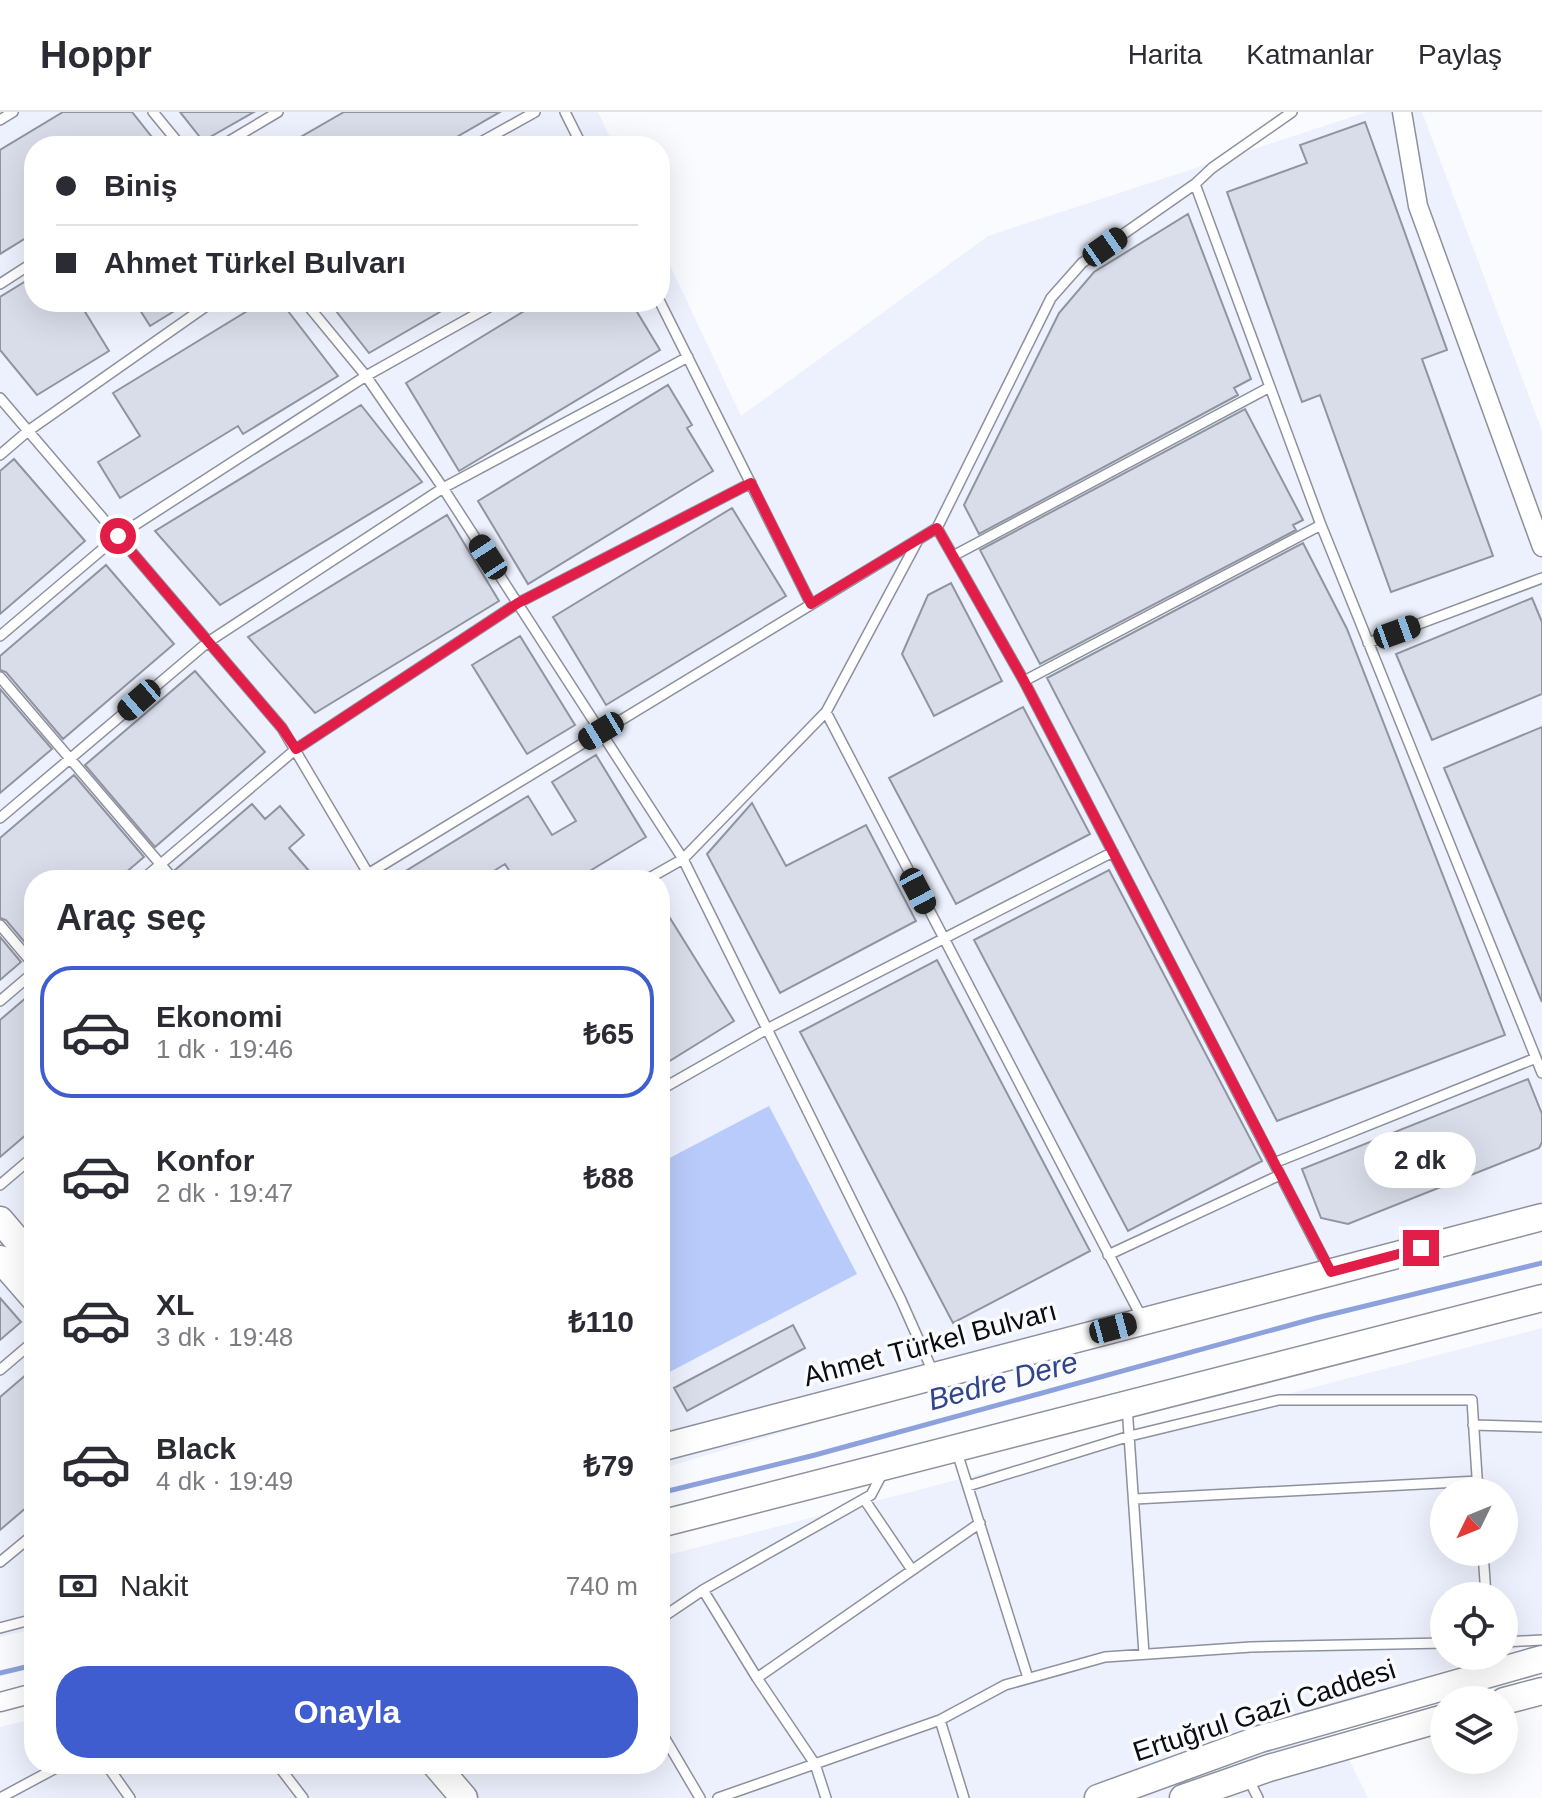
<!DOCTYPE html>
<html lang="tr">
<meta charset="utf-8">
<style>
body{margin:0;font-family:Helvetica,sans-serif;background:#f7f7f7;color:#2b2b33;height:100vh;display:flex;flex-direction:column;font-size:30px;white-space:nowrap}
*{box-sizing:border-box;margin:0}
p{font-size:26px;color:#7c7c81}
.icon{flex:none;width:44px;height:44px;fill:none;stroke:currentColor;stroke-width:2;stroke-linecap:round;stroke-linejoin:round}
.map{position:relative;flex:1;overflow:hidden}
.sheet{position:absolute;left:24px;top:758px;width:646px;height:904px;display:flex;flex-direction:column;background:#fff;border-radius:32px;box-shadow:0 8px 32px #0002}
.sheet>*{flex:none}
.hud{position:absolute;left:24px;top:24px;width:646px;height:176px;border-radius:32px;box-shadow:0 8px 32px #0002;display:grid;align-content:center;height:176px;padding:0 32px;background:#fff}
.needle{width:52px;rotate:227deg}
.controls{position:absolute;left:1430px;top:1366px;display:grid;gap:16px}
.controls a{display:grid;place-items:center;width:88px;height:88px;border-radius:50%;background:#fff;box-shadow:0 8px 32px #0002;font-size:40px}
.end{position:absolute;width:36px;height:36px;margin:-18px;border:10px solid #e11d48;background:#fff;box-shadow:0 0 0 4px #fff}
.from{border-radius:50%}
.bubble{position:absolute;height:56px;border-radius:28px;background:#fff;box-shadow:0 8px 32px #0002;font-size:26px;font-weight:700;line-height:56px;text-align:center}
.car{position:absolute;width:24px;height:48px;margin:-24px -12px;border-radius:10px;box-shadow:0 0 6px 2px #0007;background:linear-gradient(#222 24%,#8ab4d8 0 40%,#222 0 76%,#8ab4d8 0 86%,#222 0)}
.hud b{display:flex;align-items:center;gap:28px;height:76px;font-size:30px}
.hud b+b{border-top:2px solid #e1e1e2}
.hud i{width:20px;height:20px;background:#2b2b33}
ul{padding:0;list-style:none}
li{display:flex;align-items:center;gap:24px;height:132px;margin:0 16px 12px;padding:0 16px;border:4px solid transparent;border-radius:32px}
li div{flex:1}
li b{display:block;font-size:30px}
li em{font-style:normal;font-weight:700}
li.active{border-color:#405dd0}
li>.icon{width:72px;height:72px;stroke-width:1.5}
h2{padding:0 32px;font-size:36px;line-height:96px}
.pay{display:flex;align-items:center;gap:20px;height:88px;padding:0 32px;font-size:30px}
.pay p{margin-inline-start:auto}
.action{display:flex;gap:16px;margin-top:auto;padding:16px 32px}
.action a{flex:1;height:92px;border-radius:32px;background:#405dd0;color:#fff;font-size:32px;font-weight:700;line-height:92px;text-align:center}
header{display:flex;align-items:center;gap:48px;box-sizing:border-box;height:112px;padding:0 40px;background:#fff;border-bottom:2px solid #e1e1e2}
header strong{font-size:38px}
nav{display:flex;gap:44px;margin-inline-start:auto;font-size:28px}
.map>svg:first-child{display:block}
.built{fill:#ecf1fd;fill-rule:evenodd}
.green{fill:#b9cbfb}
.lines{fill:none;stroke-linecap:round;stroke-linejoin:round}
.stream{stroke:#8da2dc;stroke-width:5}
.building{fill:#d8dde9;stroke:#8f949f;stroke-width:2}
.lane-casing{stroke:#8c919d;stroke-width:12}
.street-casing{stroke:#8c919d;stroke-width:21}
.secondary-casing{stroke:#8c919d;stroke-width:29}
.lane{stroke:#fff;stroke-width:9}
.street{stroke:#fff;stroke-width:18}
.secondary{stroke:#fff;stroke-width:26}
.route{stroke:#e11d48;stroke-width:10}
.labels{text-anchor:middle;stroke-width:7;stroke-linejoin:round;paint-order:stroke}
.street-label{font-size:28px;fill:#0c0d11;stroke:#fafbfe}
.water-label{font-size:30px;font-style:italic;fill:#31448a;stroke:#fafbfe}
</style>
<header>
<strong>Hoppr</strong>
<nav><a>Harita</a><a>Katmanlar</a><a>Paylaş</a></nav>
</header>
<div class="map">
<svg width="1542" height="1686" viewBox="0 0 1542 1686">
<rect width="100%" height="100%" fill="#fafbfe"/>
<path class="built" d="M0 0H598L614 34H34V190H660V132L741 304 988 124 1367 0H1422L1542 319V1095L660 1357V768H34V1517L0 1525Z
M1542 1216V1528L1504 1540V1484H1444V1544H1491L1324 1596 1368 1686H0V1615L34 1607V1652H660V1445ZM1444 1380H1504V1440H1444Z"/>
<path class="green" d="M769 994 857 1162 660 1265V1051Z"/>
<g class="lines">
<path class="stream" d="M660 1381 815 1343 1316 1206 1542 1151
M0 1561 34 1553"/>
</g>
<path class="building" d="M63 0H132L159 34H34V121L0 142V38Z
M180 0H254L203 29Z
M344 0H500L441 34H285Z
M1365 10 1447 238 1422 247 1493 444 1391 480 1320 283 1302 290 1227 80 1307 51 1300 33Z
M1188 102 1251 267 1234 276 1238 283 979 422 964 393 1059 201 1094 160Z
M34 164V190H79L109 239 37 283 0 238V185Z
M135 190H189L150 214Z
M262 190H281L338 264 243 322 238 314 120 386 98 350 140 324 113 281Z
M329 190H457L369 241Z
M539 190H631L660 238 459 359 406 271Z
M668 273 692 313 687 316 713 359 528 472 478 389Z
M361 293 422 370 220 493 155 419Z
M1245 297 1303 408 1293 413 1296 418 1040 552 980 438Z
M14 347 85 429 0 502V359Z
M732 396 786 484 606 593 553 505Z
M447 403 499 489 315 601 248 525Z
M1303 431 1347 517 1505 923 1277 1009 1047 566Z
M106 453 174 532 63 627 6 560 0 558V544Z
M951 471 1002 569 934 604 902 542 928 483Z
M1532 486 1542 510V582L1432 628 1396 542Z
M520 524 575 613 527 642 472 553Z
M195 559 265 640 155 735 85 653Z
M0 577 52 637 0 681Z
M1023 595 1090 722 956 792 889 666Z
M1542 615V890L1444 656Z
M596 643 646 725 578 766 515 768 505 752 479 768H391L528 684 552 723 576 709 552 670Z
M74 663 144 745 117 768H34L33 840 6 808 0 806V726Z
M752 691 786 754 866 713 916 809 780 881 707 742Z
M252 692 265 707 280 694 304 723 289 736 317 768H181L175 758Z
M1109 758 1262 1049 1128 1119 974 828Z
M660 790 734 909 660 955Z
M0 825 21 850 0 868Z
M937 848 1090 1139 953 1211 800 920Z
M34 879V1016L0 1045V908Z
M1528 967 1542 1002V1030L1539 1036 1348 1112 1321 1106 1302 1057Z
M0 1186 21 1210 0 1228Z
M793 1213 805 1236 687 1299 674 1276Z
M34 1256V1389L0 1418V1285Z"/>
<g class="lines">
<defs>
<path id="lane" d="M153 0 181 34
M565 0 582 34
M1292 0 1212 56 1195 72 1321 413 1542 961
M0 8 13 0
M221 34 278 0
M474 34 535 0
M0 172 34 150
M305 190 366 264 443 376 683 747 901 1188 933 1260
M660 190 811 492
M0 286 282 616 372 768
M0 343 28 319 212 190
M937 416 1024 569 1330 1159
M953 444 1270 275
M0 524 118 424 366 264 498 190
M1368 531 1542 466
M0 565 174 768
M1024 569 1321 413
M826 600 1143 1208
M0 706 208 530 443 376 688 245
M142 768 296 637 518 491 751 371
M358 768 937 416 1051 186 1082 151 1195 72
M646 768 683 747 826 600 917 430
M0 813 34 853
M0 889 34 860
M660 978 767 917 1113 740
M1274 1051 1536 946
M0 1073 34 1044
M1108 1143 1280 1063
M0 1258 34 1229
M1127 1294 1144 1542
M1473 1313 1542 1315
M956 1337 1028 1566
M968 1374 1130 1324 1279 1288H1472L1478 1380
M864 1387 912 1458
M1135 1387 1478 1369
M1483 1440 1486 1484
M0 1450 34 1422
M703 1478 757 1566 815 1652 826 1686
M660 1507 703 1478 871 1383 882 1362
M0 1516 34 1507
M1504 1530 1542 1528
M757 1566 980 1411
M940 1608 964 1686
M660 1618 700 1686
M106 1652 130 1686
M277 1652 303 1686
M1249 1668 1258 1686
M0 1686 56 1656 105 1652
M718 1686 940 1608 1005 1573 1105 1545 1251 1535 1444 1531"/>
<path id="street" d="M1402 0 1418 94 1542 435
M0 1590 34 1581"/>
<path id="secondary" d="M0 1108 34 1148
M0 1147 34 1186
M660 1336 1542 1105
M660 1412 1542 1186
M1504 1589 1542 1579
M435 1652 464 1686
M1098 1686 1260 1627 1542 1547
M1183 1686 1269 1656 1444 1606"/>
</defs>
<use href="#lane" class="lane-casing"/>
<use href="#street" class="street-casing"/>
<use href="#secondary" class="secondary-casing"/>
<use href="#lane" class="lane"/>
<use href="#street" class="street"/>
<use href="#secondary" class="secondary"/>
</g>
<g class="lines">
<path class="route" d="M118 424 282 616 296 637 518 491 751 371 811 492 937 416 1024 569 1331 1160 1421 1136"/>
</g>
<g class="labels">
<g class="street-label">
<text transform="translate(930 1231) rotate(-15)" y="10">Ahmet Türkel Bulvarı</text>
<text transform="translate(1264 1598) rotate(-18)" y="10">Ertuğrul Gazi Caddesi</text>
</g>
<g class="water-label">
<text transform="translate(1003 1269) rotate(-15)" y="10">Bedre Dere</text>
</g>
</g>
</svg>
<div class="controls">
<a><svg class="needle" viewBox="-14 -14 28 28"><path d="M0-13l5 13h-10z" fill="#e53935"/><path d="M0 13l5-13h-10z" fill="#7c7c81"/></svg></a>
<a><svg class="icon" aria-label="locate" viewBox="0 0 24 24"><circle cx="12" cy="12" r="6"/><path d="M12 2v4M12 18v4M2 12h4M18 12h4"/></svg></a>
<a><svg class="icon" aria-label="layers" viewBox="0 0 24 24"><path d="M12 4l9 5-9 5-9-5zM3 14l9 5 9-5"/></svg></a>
</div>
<i class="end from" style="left:118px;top:424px"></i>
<i class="end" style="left:1421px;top:1136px"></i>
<div class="bubble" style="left:1364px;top:1020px;width:112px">2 dk</div>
<i class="car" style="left:1105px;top:135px;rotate:55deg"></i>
<i class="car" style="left:488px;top:445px;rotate:327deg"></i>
<i class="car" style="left:1397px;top:520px;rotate:70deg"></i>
<i class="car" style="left:139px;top:588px;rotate:229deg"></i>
<i class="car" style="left:601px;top:619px;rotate:239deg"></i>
<i class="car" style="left:918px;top:779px;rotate:152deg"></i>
<i class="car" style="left:1113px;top:1216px;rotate:75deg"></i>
<div class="hud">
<b><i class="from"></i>Biniş</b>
<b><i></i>Ahmet Türkel Bulvarı</b>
</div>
<section class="sheet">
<h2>Araç seç</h2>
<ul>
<li class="active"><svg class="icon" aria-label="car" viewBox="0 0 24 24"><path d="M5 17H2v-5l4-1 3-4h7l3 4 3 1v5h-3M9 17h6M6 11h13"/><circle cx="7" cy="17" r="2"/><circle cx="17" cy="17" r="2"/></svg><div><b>Ekonomi</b><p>1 dk · 19:46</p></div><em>₺65</em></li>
<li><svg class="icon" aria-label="car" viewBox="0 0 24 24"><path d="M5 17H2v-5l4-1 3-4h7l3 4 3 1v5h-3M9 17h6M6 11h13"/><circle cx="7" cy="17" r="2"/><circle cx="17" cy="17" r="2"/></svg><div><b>Konfor</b><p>2 dk · 19:47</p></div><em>₺88</em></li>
<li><svg class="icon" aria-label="car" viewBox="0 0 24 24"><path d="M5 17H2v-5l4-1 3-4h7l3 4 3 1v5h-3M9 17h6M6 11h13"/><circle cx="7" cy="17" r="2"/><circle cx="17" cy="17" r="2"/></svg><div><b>XL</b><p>3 dk · 19:48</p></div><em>₺110</em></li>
<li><svg class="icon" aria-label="car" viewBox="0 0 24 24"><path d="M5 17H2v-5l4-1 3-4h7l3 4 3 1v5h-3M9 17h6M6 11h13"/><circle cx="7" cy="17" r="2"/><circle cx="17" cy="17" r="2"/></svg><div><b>Black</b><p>4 dk · 19:49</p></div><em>₺79</em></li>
</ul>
<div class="pay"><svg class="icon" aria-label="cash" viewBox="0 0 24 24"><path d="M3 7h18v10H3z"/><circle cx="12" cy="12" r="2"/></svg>Nakit<p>740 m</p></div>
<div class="action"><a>Onayla</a></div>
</section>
</div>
